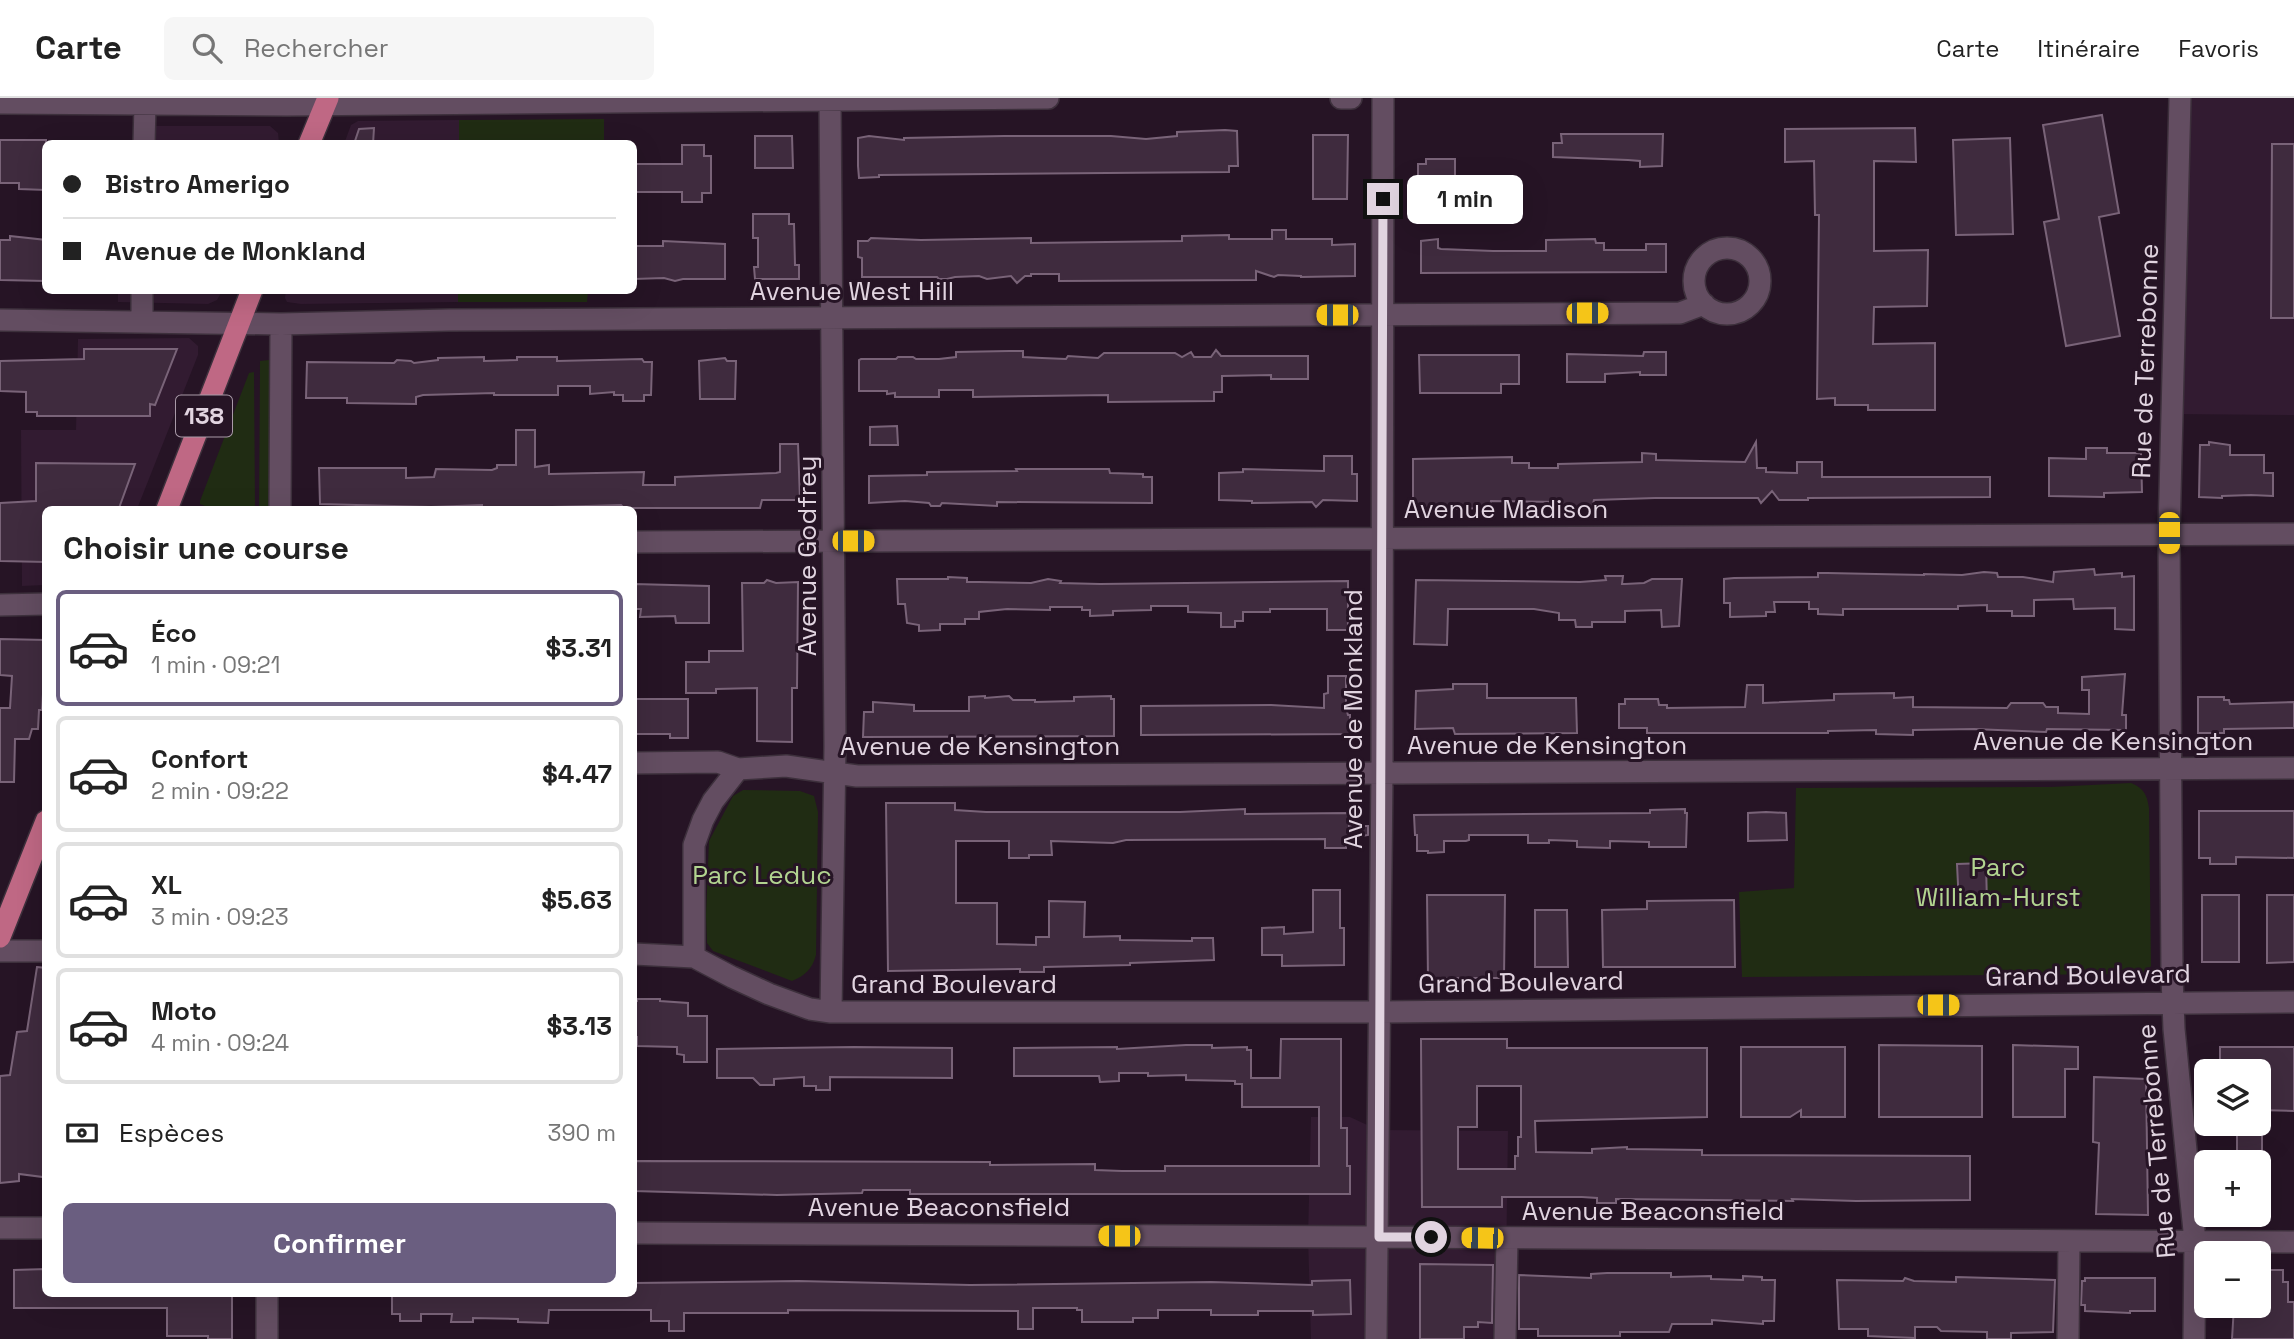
<!DOCTYPE html>
<html lang="fr">
<meta charset="utf-8">
<style>
body{margin:0;font-family:"Space Grotesk",sans-serif;background:#f6f6f6;color:#222;height:100vh;display:flex;flex-direction:column;font-size:26px;white-space:nowrap}
*{box-sizing:border-box;margin:0}
p{font-size:23px;color:#767676}
.icon{flex:none;width:38px;height:38px;fill:none;stroke:currentColor;stroke-width:2;stroke-linecap:round;stroke-linejoin:round}
.map{position:relative;flex:1;overflow:hidden}
.details{position:absolute;left:42px;top:408px;width:595px;height:791px;display:flex;flex-direction:column;background:#fff;border-radius:10px;box-shadow:0 7px 28px #0002}
.details>*{flex:none}
.guide{position:absolute;left:42px;top:42px;width:595px;height:154px;border-radius:10px;box-shadow:0 7px 28px #0002;display:grid;align-content:center;height:154px;padding:0 21px;background:#fff}
.controls{position:absolute;left:2194px;top:961px;display:grid;gap:14px}
.controls a{display:grid;place-items:center;width:77px;height:77px;border-radius:10px;background:#fff;box-shadow:0 7px 28px #0002;font-size:35px}
.end{position:absolute;width:32px;height:32px;margin:-16px;border:9px solid #e1d4e0;background:#111;box-shadow:0 0 0 4px #111}
.from{border-radius:50%}
.bubble{position:absolute;height:49px;border-radius:10px;background:#fff;box-shadow:0 7px 28px #0002;font-size:23px;font-weight:700;line-height:49px;text-align:center}
.car{position:absolute;width:21px;height:42px;margin:-21px -10px;border-radius:9px;box-shadow:0 0 5px 2px #0007;background:linear-gradient(#f5c518 24%,#345 0 40%,#f5c518 0 76%,#345 0 86%,#f5c518 0)}
.guide b{display:flex;align-items:center;gap:24px;height:66px;font-size:26px}
.guide b+b{border-top:2px solid #e0e0e0}
.guide i{width:18px;height:18px;background:#222}
ul{padding:0;list-style:none}
li{display:flex;align-items:center;gap:21px;height:116px;margin:0 14px 10px;padding:0 7px;border:4px solid #e0e0e0;border-radius:10px}
li div{flex:1}
li b{display:block;font-size:26px}
li em{font-style:normal;font-weight:700}
li.on{border-color:#6a5e80}
li>.icon{width:63px;height:63px;stroke-width:1.5}
h2{padding:0 21px;font-size:32px;line-height:84px}
.pay{display:flex;align-items:center;gap:18px;height:77px;padding:0 21px;font-size:26px}
.pay p{margin-inline-start:auto}
.button{display:flex;gap:14px;margin-top:auto;padding:14px 21px}
.button a{flex:1;height:80px;border-radius:10px;background:#6a5e80;color:#fff;font-size:28px;font-weight:700;line-height:80px;text-align:center}
header{display:flex;align-items:center;gap:42px;box-sizing:border-box;height:98px;padding:0 35px;background:#fff;border-bottom:2px solid #e0e0e0}
header strong{font-size:33px}
nav{display:flex;gap:38px;margin-inline-start:auto;font-size:24px}
.search{width:490px;height:63px;background:#f6f6f6;display:flex;align-items:center;gap:18px;box-sizing:border-box;padding:0 24px;border-radius:10px;color:#767676;font-size:26px}
.map>svg:first-child{display:block}
.built{fill:#321b31}
.green{fill:#202c13}
.building{fill:#3f2b3e;stroke:#796378;stroke-width:2;fill-rule:evenodd}
.lines{fill:none;stroke-linecap:round;stroke-linejoin:round}
.minor-casing{stroke:#3d303c;stroke-width:24}
.major-casing{stroke:#3d303c;stroke-width:24}
.minor{stroke:#634d61;stroke-width:21}
.major{stroke:#bf6884;stroke-width:21}
.route{stroke:#e1d4e0;stroke-width:9}
.labels{text-anchor:middle;stroke-width:6;stroke-linejoin:round;paint-order:stroke}
.shield{fill:#261425;stroke:#a99aa8;stroke-width:2}
.shield-label{font-size:24px;font-weight:bold;fill:#e1d4e0}
.street-label{font-size:26px;fill:#e1d4e0;stroke:#261425}
.park-label{font-size:26px;fill:#b2d490;stroke:#261425}
</style>
<header>
<strong>Carte</strong>
<div class="search"><svg class="icon" aria-label="search" viewBox="0 0 24 24"><circle cx="10" cy="10" r="6"/><path d="M15 15l6 6"/></svg>Rechercher</div>
<nav><a>Carte</a><a>Itinéraire</a><a>Favoris</a></nav>
</header>
<div class="map">
<svg width="2294" height="1241" viewBox="0 0 2294 1241">
<rect width="100%" height="100%" fill="#261425"/>
<path class="built" d="M2181 0H2294V317L2172 316Z
M459 22V45L344 46 351 27 358 23Z
M134 28H270L278 35 279 45H135Z
M286 192 458 193V204L301 206 287 204 285 200Z
M118 193H222L217 202 208 206 118 204Z
M189 240 198 248V257L137 411H46L45 487 22 488 21 332H76L78 241Z
M1311 1019H1350L1378 1032 1508 1033 1505 1241H1311L1308 1139Z"/>
<path class="green" d="M604 21V45H459V22Z
M458 193H588L587 204H458Z
M269 262V411H259L260 263Z
M254 274 255 411H212L200 406V403L249 275Z
M2131 685C2144 690 2147 697 2149 710L2151 868 2143 876 1742 879 1739 794 1794 790 1796 690 2051 689Z
M743 692 800 693 814 698 818 714 816 857C812 871 806 877 792 883L713 853 707 845 706 817 709 743 733 698Z"/>
<path class="building" d="M2102 17 2119 115 2099 119 2120 238 2066 248 2044 124 2059 121 2043 27Z
M374 30 373 46H354L359 31Z
M1915 30 1916 64 1874 63V153L1928 152 1927 208 1874 209 1873 246 1935 245V312H1868V307H1835V300L1817 301 1819 117H1815L1814 63 1785 64V31Z
M1225 32 1237 33 1238 68H1229V74L879 77V79L859 80 858 68V40L869 38 904 42V40L1004 38H1111L1146 41 1177 38V34Z
M1561 36H1663L1662 68 1640 69V63L1628 62 1553 59V45H1562Z
M1313 37H1348L1347 101H1313Z
M755 38H792L793 70H755Z
M2010 40 2013 136 1956 137 1953 42Z
M0 42H46V92L19 91V85H0Z
M2272 46H2294V220H2271Z
M682 47H704V58H711V95H702V104H682V94H634V66H682Z
M1426 61H1455V99H1426V94H1418V66H1426Z
M753 116H789V126H794L795 167H799V181H755L754 169H758V140H753Z
M1272 132H1286V141H1332V147L1355 146V178L1301 179V178L1278 177 1274 179 1256 173V182L1059 183V176H1031V178H1025L1017 185 1011 178 987 181 979 178 955 179 947 181H939L937 179H862V160L858 159V143H868L871 140 921 142 1031 140V145L1182 143V138L1229 137V141H1272Z
M10 138 46 142V183L0 182V142H10Z
M1438 141V150L1441 151 1493 153H1546V142L1595 141 1596 145H1604V152H1646V146H1666V174L1421 175V143Z
M663 143 725 146V181H683L675 183 664 180 634 181V148H663Z
M84 251H177L155 307 150 306V318H37V314H26V294L0 293V263L84 261Z
M1216 252 1221 258H1308V281H1271V277L1222 278V294H1214V303L1108 304V297L973 299V292H939V299H895V295L887 296V293H859V262L861 261H896L898 259H913L916 261H939L956 259V254L1009 253H1023V259L1042 260 1066 261 1068 258 1098 260 1104 255H1175L1182 259 1191 254 1194 259H1211Z
M1644 254H1666V277H1640V274L1605 276V284H1567V256L1643 258Z
M1419 257H1519V286H1501V295H1420Z
M484 259V263L517 262V259H557V263L642 261 644 264H652L651 297H644V303H623V297H614V294L590 296V288H558V297H494V295L423 297 416 299V306L347 305V300H306L307 264 394 265 397 262 411 263 414 265 438 262V260Z
M725 260 727 263H736L735 301H700L699 263Z
M897 328 898 347H870V329Z
M516 332H535V369L549 367V376L644 374 643 387H675V379L776 375 780 374V346H798L800 402H762L760 410H624L621 407 482 411V407L431 409 320 406 319 370H406V380L434 379 436 371 492 372 497 370V367H516Z
M1756 344 1757 370H1766V374L1797 375V364H1822V379H1990V399L1808 400V402H1779L1772 393 1761 405 1758 400H1655L1594 402 1592 409H1558V404L1491 403 1490 410 1447 411 1421 410 1413 402V361L1512 359V365H1529V370H1558V366L1642 364V355L1656 356V362L1745 364Z
M2209 344 2230 347V357H2264V375H2273V398L2251 397 2222 398V400L2199 399 2200 347H2209Z
M2086 350H2107V355H2141L2142 394 2104 395V399L2049 398V360L2086 361Z
M1324 358H1352V376H1357V403L1323 402 1316 409 1312 404 1252 405V403L1219 402V375L1243 374V371L1324 373Z
M36 365 135 366 119 410 46 411V464L0 463V405L36 403Z
M1016 371H1109L1110 375 1143 376V379H1152V405L997 404V408L942 405 940 408H931L929 405 905 403 869 405V378L927 377V374L1017 373Z
M2094 471 2095 477 2122 475V479L2134 478V532L2115 531V510L2074 511 2073 501 2034 502V518H2012V513H1987V507L1958 508V511H1843V517L1818 516V511H1809V504H1774L1775 514H1766V518L1730 519V505H1724V481L1734 480 1818 479V475H1827L1924 477V476L1962 477 1984 474 1997 475 1998 479H2023L2053 484 2054 474Z
M1605 478H1623L1622 486H1625L1644 485 1652 481H1682L1679 528 1662 529 1661 512 1625 513V524H1592V529H1576L1575 522H1559V515L1534 511H1448L1447 547 1414 546 1416 482 1580 484 1606 482Z
M948 479 967 480V484H979L1031 485 1048 481 1061 483 1060 485 1100 486 1348 483V532H1327V511H1270V514H1243V523H1235V529H1221V515L1188 514V508H1151V512L1113 513V517L1090 518V512H1082V509H1050V512L1007 511 979 514V521H965V526H940V532L919 533V527L907 525 905 506H898L897 481H948Z
M767 482 776 485 798 484 797 590H792V644L757 643V590L716 591V595H686V564H709V553H743L742 485H764Z
M634 486 709 488V525H676L675 518 640 519 641 511H634Z
M0 541 46 542V596H43L42 612H39L38 631H32L29 641H15L14 684H0V610H10L12 578 0 577Z
M2125 576 2122 617H2126V632L2047 631 2046 634 1974 631 1913 632V637L1876 636V632L1828 633V635H1647V630H1619V606H1625V601H1658L1659 607H1667V610L1745 609 1747 587H1763V605L1834 602V596L1894 595V600L1913 599V609L2007 610 2011 605H2043L2046 609H2058V615L2089 616V592H2082V579Z
M1328 578H1346V610L1348 617H1350V636L1141 637V608L1271 607 1324 610V596L1328 595Z
M1453 586H1487V600H1576L1577 635 1455 636 1453 630 1415 631 1416 593 1453 591Z
M985 598V600L1009 598 1013 602H1035V604L1074 603V599L1111 598V601H1114V638L863 639 864 614H873V604L914 607V613H969V599Z
M2198 599H2224V602H2229L2230 606 2294 604V630L2224 631V635H2198Z
M634 601H688V640H670V636H634Z
M886 705H955V712L986 714H1180L1245 711V716L1349 715V728H1368V737L1346 741V750H1325V741L1126 742 1113 745 1051 743 1052 757H1029V760H1009V743H956V805H997V846L1036 847V839H1049V803L1085 804 1084 839 1120 838V842L1192 843V840H1213L1214 862 1130 865V867L1044 869V874H1020V871L888 873Z
M1685 711V715H1687L1686 749H1649V744L1610 743V750L1577 749V743L1549 742V745H1528V737H1469V742L1466 743H1444V754L1428 755V753H1417V737H1415L1414 717 1650 715V712Z
M2199 713H2294V760L2236 759V766H2210V760H2199Z
M1766 714 1786 715 1787 742 1748 743V715Z
M1986 765 1987 806 1959 807 1957 766Z
M1313 792H1340V830H1344V867L1282 868V857H1262V830L1284 829V836L1313 834Z
M1427 797H1505L1504 880H1428Z
M2202 797H2239V864H2202Z
M2267 797H2294V864L2267 865Z
M1734 802 1735 869H1603L1602 812 1647 811V803Z
M1535 812H1567L1568 869H1535Z
M37 869 46 870 43 1079 19 1076V1083L0 1085V978L10 977 17 934 27 933Z
M637 901H660V903L688 905V918H707V964H684V957L677 956V949L637 948V939H634V903H637Z
M1281 941H1341V1030H1347V1068H1350V1096H910V1092H863L862 1095 777 1097 634 1093V1063L990 1064V1067L1095 1066V1072L1122 1073H1165V1068H1319V1009H1242V986H1235V983L1186 982V977L1148 978V975H1119V983L1100 984 1099 978H1014V950L1117 949V951L1186 947H1212V950L1247 949V952H1251V980H1280Z
M1421 941H1507V950H1707V1019L1535 1023 1536 1054 1592 1055V1051L1627 1049V1051L1702 1052V1057L1970 1058V1102L1856 1103 1792 1101 1793 1103 1616 1101V1105H1597V1100L1582 1099H1502V1109H1422ZM1477 988H1521V1039H1518V1058H1515V1071H1458V1029H1477Z
M1879 947 1982 948V1019H1879Z
M2013 947 2078 949V971H2065V1019H2013Z
M854 949 952 950V980L830 979V992H816V988H804V979L774 981V987H760L753 980H717V951Z
M1741 949H1845V1019H1801V1012L1790 1019H1741Z
M2220 949H2294V1013L2259 1012V973H2220Z
M2094 979 2146 981 2148 1117 2096 1116 2099 1045 2093 1044Z
M2237 1029H2262V1064H2237Z
M1420 1166 1493 1167 1492 1225 1478 1224V1229H1464V1241H1420Z
M46 1171V1195H232V1241H208V1238H167V1210H14V1172Z
M2259 1172H2283V1184H2288V1204H2294V1241H2232L2234 1208H2259Z
M1607 1175H1671V1179L1711 1178V1181L1743 1182V1178L1762 1179V1182H1775L1774 1223H1763V1226L1712 1222V1226H1672L1669 1234H1620V1238H1538V1231H1519V1177L1591 1180V1176Z
M1956 1179 2055 1182 2053 1234 2011 1235V1241H1987V1234L1941 1233 1937 1229H1915V1240L1868 1238V1231H1839L1837 1182 1903 1183 1905 1180 1914 1183 1956 1184Z
M2085 1180H2155V1213H2130V1215L2085 1213V1207H2081L2082 1183H2085Z
M1350 1182 1351 1216 1313 1217V1213H1258V1217H1211V1212H1158V1220H1133V1224H1082V1212H1077V1210H1033V1231H1018V1213L788 1212V1215H684V1233H669V1223H651V1212H549L548 1225 518 1224V1221L473 1220V1224H451L452 1216H421V1223H400V1216H392V1195H634V1185L798 1183 970 1187 1211 1184 1312 1187V1183Z"/>
<g class="lines">
<defs>
<path id="minor" d="M1341 0H1351
M2180 0 2169 435 2172 878 2174 931 2195 1143 2194 1241
M830 3 835 648 831 914
M0 5 287 7 1048 0
M144 46 145 6
M1694 183a33 33 0 1 1 66 0a33 33 0 1 1-66 0Z
M142 192V224
M0 222 281 226 449 222 1680 215 1704 206
M280 411 281 226
M634 444 2294 436
M0 507 46 506
M634 665 718 664 738 671 786 668 857 678 2294 670
M0 853H46
M634 856 694 859 732 879 769 896 810 911 831 914H1381L2294 904
M694 859V747L703 722 713 703 738 671
M0 1130H46
M634 1135 2294 1144
M267 1195V1241
M1376 1241 1382 676 1383 0
M1505 1241 1507 1140
M2068 1241 2069 1144"/>
<path id="major" d="M309 46 328 0
M167 411 252 192
M0 839 46 723"/>
</defs>
<use href="#minor" class="minor-casing"/>
<use href="#major" class="major-casing"/>
<use href="#minor" class="minor"/>
<use href="#major" class="major"/>
</g>
<g class="lines">
<path class="route" d="M1383 101 1379 1139H1431"/>
</g>
<g class="labels">
<rect class="shield" x="176" y="297.5" width="56" height="41" rx="5"/>
<g class="shield-label">
<text x="204" y="326">138</text>
</g>
<g class="street-label">
<text x="852" y="202">Avenue West Hill</text>
<text transform="translate(2145 263) rotate(-88)" y="9">Rue de Terrebonne</text>
<text x="1506" y="420">Avenue Madison</text>
<text transform="translate(807 458) rotate(-90)" y="9">Avenue Godfrey</text>
<text transform="translate(1353 621) rotate(-90)" y="9">Avenue de Monkland</text>
<text x="2113" y="652">Avenue de Kensington</text>
<text x="1547" y="656">Avenue de Kensington</text>
<text x="980" y="657">Avenue de Kensington</text>
<text transform="translate(2088 877) rotate(-1)" y="9">Grand Boulevard</text>
<text transform="translate(1521 884) rotate(-1)" y="9">Grand Boulevard</text>
<text x="954" y="895">Grand Boulevard</text>
<text transform="translate(2156 1043) rotate(-95)" y="9">Rue de Terrebonne</text>
<text x="939" y="1118">Avenue Beaconsfield</text>
<text x="1653" y="1122">Avenue Beaconsfield</text>
</g>
<g class="park-label">
<text x="1998" y="778">Parc<tspan x="1998" dy="30">William-Hurst</tspan></text>
<text x="762" y="786">Parc Leduc</text>
</g>
</g>
</svg>
<div class="controls">
<a><svg class="icon" aria-label="layers" viewBox="0 0 24 24"><path d="M12 4l9 5-9 5-9-5zM3 14l9 5 9-5"/></svg></a>
<a>+</a>
<a>−</a>
</div>
<i class="end from" style="left:1431px;top:1139px"></i>
<i class="end" style="left:1383px;top:101px"></i>
<div class="bubble" style="left:1407px;top:77px;width:116px">1 min</div>
<i class="car" style="left:1587px;top:215px;rotate:90deg"></i>
<i class="car" style="left:1337px;top:217px;rotate:270deg"></i>
<i class="car" style="left:2169px;top:435px;rotate:180deg"></i>
<i class="car" style="left:853px;top:443px;rotate:90deg"></i>
<i class="car" style="left:1938px;top:907px;rotate:90deg"></i>
<i class="car" style="left:1119px;top:1138px;rotate:270deg"></i>
<i class="car" style="left:1482px;top:1140px;rotate:271deg"></i>
<div class="guide">
<b><i class="from"></i>Bistro Amerigo</b>
<b><i></i>Avenue de Monkland</b>
</div>
<section class="details">
<h2>Choisir une course</h2>
<ul>
<li class="on"><svg class="icon" aria-label="car" viewBox="0 0 24 24"><path d="M5 17H2v-5l4-1 3-4h7l3 4 3 1v5h-3M9 17h6M6 11h13"/><circle cx="7" cy="17" r="2"/><circle cx="17" cy="17" r="2"/></svg><div><b>Éco</b><p>1 min · 09:21</p></div><em>$3.31</em></li>
<li><svg class="icon" aria-label="car" viewBox="0 0 24 24"><path d="M5 17H2v-5l4-1 3-4h7l3 4 3 1v5h-3M9 17h6M6 11h13"/><circle cx="7" cy="17" r="2"/><circle cx="17" cy="17" r="2"/></svg><div><b>Confort</b><p>2 min · 09:22</p></div><em>$4.47</em></li>
<li><svg class="icon" aria-label="car" viewBox="0 0 24 24"><path d="M5 17H2v-5l4-1 3-4h7l3 4 3 1v5h-3M9 17h6M6 11h13"/><circle cx="7" cy="17" r="2"/><circle cx="17" cy="17" r="2"/></svg><div><b>XL</b><p>3 min · 09:23</p></div><em>$5.63</em></li>
<li><svg class="icon" aria-label="car" viewBox="0 0 24 24"><path d="M5 17H2v-5l4-1 3-4h7l3 4 3 1v5h-3M9 17h6M6 11h13"/><circle cx="7" cy="17" r="2"/><circle cx="17" cy="17" r="2"/></svg><div><b>Moto</b><p>4 min · 09:24</p></div><em>$3.13</em></li>
</ul>
<div class="pay"><svg class="icon" aria-label="cash" viewBox="0 0 24 24"><path d="M3 7h18v10H3z"/><circle cx="12" cy="12" r="2"/></svg>Espèces<p>390 m</p></div>
<div class="button"><a>Confirmer</a></div>
</section>
</div>
